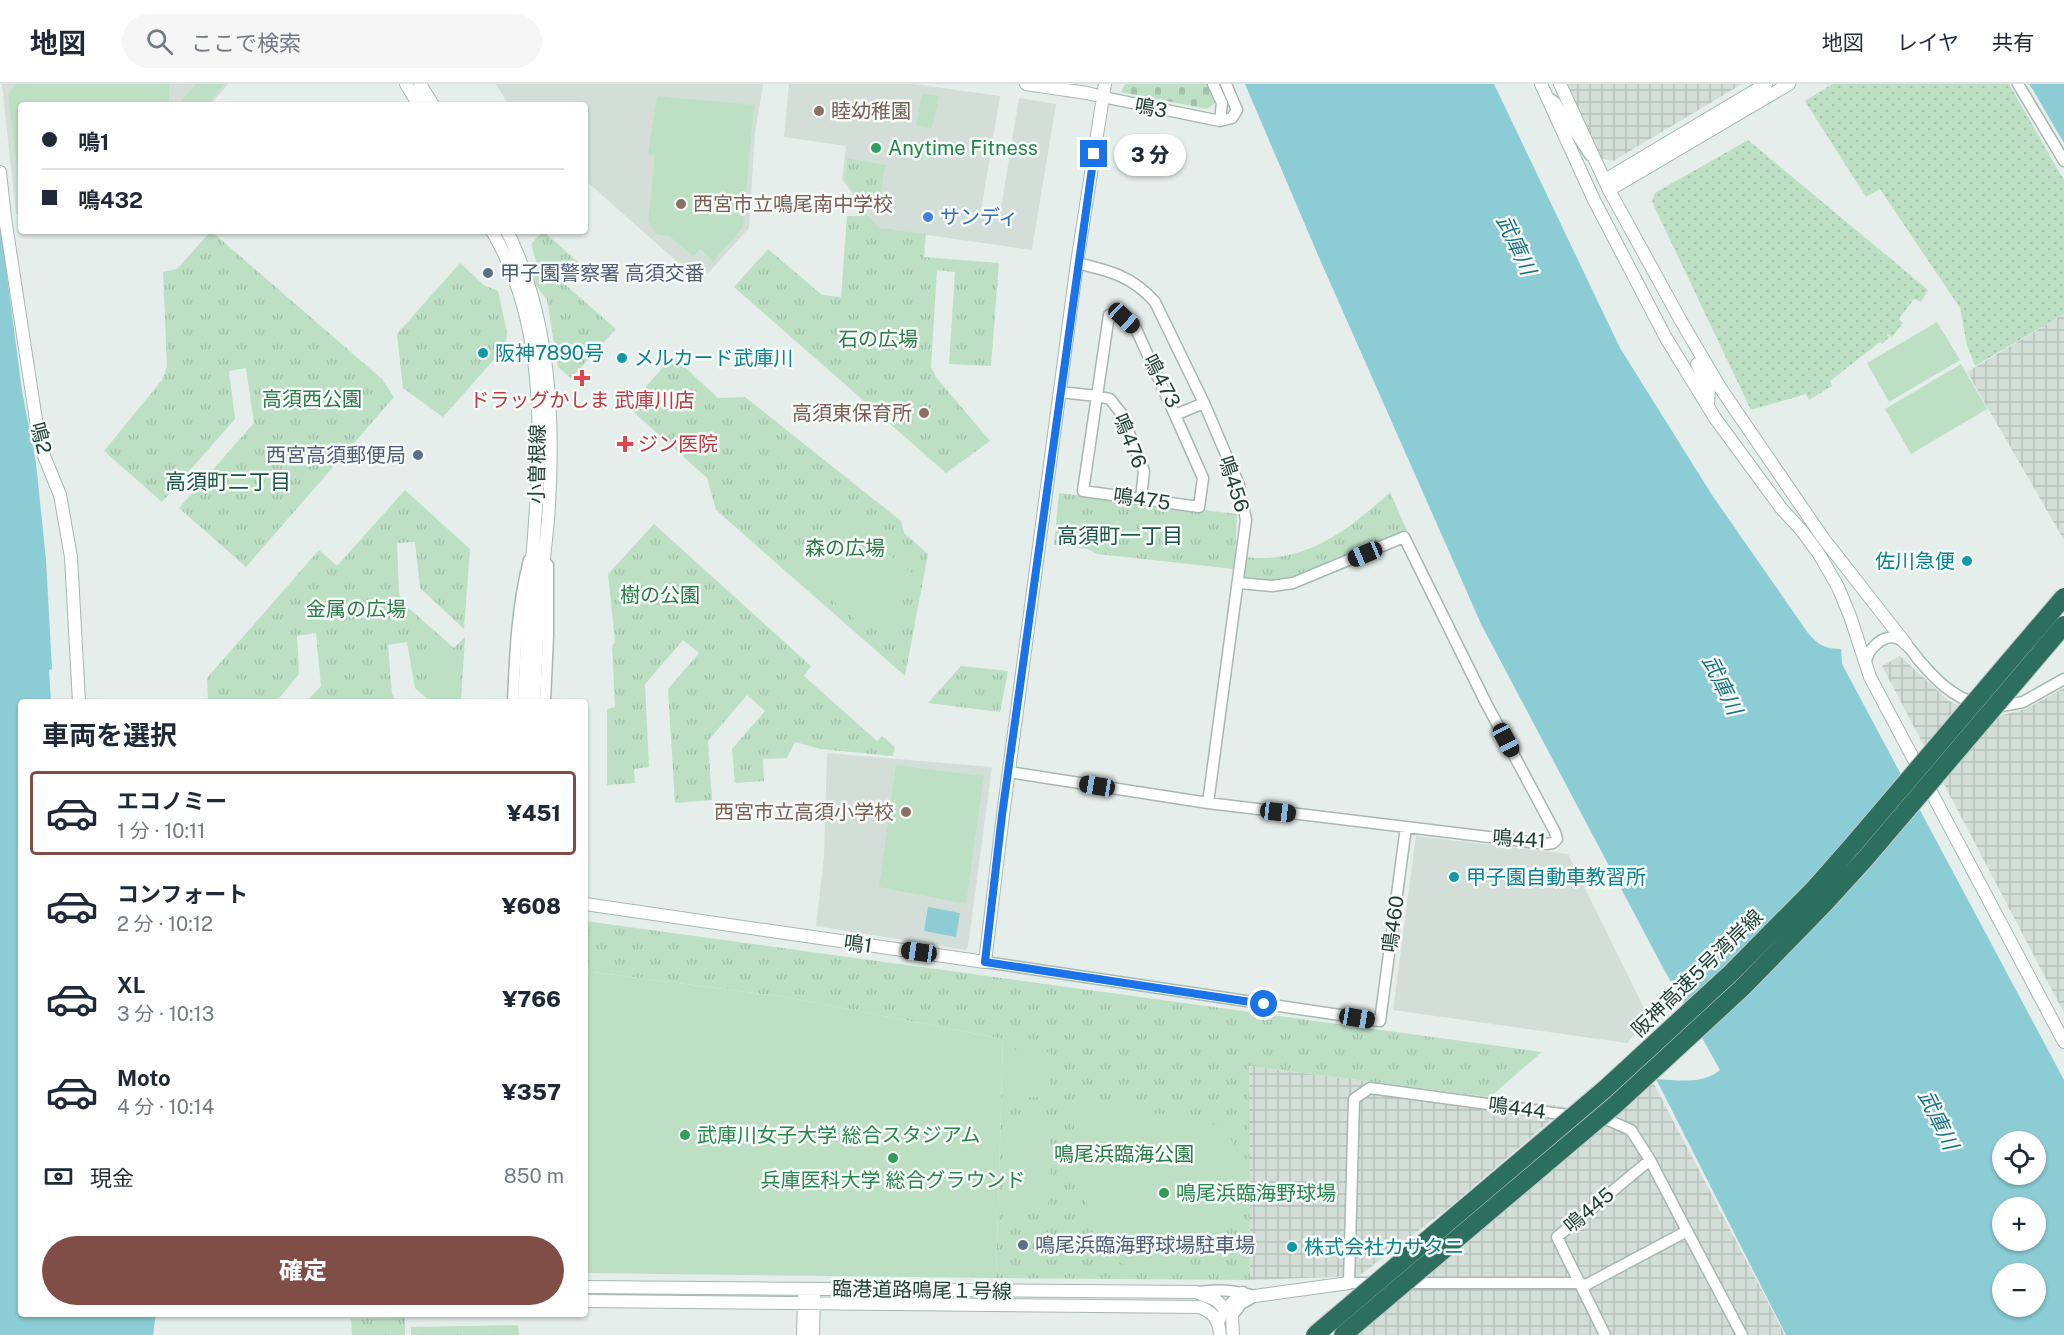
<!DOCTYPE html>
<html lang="ja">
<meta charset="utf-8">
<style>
body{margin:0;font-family:"Public Sans","Noto Sans JP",sans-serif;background:#f6f6f7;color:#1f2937;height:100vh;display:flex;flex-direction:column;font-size:22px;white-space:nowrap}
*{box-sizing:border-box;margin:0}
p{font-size:20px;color:#747a83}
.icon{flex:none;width:33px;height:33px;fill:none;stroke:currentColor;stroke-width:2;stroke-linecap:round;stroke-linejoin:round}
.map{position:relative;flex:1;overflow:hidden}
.side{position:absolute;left:18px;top:615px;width:570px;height:618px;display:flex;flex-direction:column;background:#fff;border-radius:6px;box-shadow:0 2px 4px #0004}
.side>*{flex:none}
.top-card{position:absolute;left:18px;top:18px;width:570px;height:132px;border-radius:6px;box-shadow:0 2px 4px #0004;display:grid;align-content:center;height:132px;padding:0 24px;background:#fff}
.tools{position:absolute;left:1992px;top:1047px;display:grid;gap:12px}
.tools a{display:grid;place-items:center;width:54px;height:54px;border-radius:50%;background:#fff;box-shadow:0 2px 4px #0004;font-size:30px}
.end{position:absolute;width:27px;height:27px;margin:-14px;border:8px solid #1a73e8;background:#fff;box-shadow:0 0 0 3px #fff}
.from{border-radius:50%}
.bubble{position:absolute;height:42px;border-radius:21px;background:#fff;box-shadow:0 2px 4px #0004;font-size:20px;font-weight:800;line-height:42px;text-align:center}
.car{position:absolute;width:18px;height:36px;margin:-18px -9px;border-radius:8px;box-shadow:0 0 4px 2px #0007;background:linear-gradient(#222 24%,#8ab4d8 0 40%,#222 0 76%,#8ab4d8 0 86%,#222 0)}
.top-card b{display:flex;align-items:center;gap:21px;height:57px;font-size:22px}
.top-card b+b{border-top:2px solid #e0e1e3}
.top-card i{width:15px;height:15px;background:#1f2937}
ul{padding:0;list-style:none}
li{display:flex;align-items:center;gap:18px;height:84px;margin:0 12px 9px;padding:0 12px;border:3px solid transparent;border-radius:6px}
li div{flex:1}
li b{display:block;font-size:22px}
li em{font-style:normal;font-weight:800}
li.on{border-color:#804e47}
li>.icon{width:54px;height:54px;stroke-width:1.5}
h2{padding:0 24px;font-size:27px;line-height:72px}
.pay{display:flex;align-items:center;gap:15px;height:66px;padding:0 24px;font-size:22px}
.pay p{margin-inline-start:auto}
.action{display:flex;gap:12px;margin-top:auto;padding:12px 24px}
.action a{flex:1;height:69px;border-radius:36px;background:#804e47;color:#fff;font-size:24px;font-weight:800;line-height:69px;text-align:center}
header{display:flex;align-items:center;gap:36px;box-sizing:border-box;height:84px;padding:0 30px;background:#fff;border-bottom:2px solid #e0e1e3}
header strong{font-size:28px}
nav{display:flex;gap:33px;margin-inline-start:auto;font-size:21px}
.search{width:420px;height:54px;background:#f6f6f7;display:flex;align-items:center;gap:15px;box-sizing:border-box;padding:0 21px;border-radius:33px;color:#747a83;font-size:22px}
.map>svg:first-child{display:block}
.built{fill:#d3ded9}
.industrial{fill:url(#industrial-grid)}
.grass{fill:url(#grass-dots)}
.cemetery{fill:url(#cemetery-stones)}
.park{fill:url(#park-tufts)}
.garden{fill:#bde0c5}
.water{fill:#8bccd5;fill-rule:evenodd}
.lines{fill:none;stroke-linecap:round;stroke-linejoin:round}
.minor-casing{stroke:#a7b7b1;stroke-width:13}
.tertiary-casing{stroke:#a7b7b1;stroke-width:14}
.minor{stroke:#fff;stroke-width:10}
.tertiary{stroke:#fff;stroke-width:12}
.motorway-bridge-casing{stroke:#c1cac7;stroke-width:20;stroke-linecap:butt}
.motorway-bridge{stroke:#2d6f5f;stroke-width:18}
.route{stroke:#1a73e8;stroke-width:8}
.education-dot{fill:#8d6e63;stroke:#f6faf8;stroke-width:2}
.leisure-dot{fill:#2e9e5b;stroke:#f6faf8;stroke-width:2}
.shop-dot{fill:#3f7fe0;stroke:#f6faf8;stroke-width:2}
.service-dot{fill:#5c6f8a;stroke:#f6faf8;stroke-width:2}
.culture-dot{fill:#0f9aa8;stroke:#f6faf8;stroke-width:2}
.health-dot{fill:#e0444e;stroke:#f6faf8;stroke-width:2}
.labels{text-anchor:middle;stroke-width:5;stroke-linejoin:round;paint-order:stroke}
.street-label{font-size:20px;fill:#234138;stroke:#f6faf8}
.education-label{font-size:20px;fill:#785e54;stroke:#f6faf8;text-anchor:start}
.leisure-label{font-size:20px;fill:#27864d;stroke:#f6faf8;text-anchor:start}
.shop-label{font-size:20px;fill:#366cbe;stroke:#f6faf8;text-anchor:start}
.service-label{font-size:20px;fill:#4e5e75;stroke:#f6faf8;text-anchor:start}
.park-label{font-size:20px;fill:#2b7a47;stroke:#f6faf8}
.culture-label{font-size:20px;fill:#0d838f;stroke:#f6faf8;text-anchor:start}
.health-label{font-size:20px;fill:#be3a42;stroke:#f6faf8}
.water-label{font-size:21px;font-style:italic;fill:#1a7280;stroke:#f6faf8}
.neighbourhood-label{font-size:21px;fill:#1e5445;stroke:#f6faf8}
</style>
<header>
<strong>地図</strong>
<div class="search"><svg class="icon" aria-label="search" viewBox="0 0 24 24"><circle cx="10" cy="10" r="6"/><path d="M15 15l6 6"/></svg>ここで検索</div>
<nav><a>地図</a><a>レイヤ</a><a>共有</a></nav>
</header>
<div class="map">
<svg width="2064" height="1251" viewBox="0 0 2064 1251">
<defs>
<pattern id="industrial-grid" width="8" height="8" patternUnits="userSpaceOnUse" patternTransform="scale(1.5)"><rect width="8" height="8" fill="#d3ded9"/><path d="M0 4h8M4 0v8" fill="none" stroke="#b5c0bb"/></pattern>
<pattern id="grass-dots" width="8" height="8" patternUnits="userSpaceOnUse" patternTransform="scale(1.5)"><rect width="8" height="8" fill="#bde0c5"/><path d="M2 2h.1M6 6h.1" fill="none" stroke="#a2c1aa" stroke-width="1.8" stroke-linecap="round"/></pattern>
<pattern id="cemetery-stones" width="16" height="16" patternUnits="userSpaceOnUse" patternTransform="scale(1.5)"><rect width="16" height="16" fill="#bde0c5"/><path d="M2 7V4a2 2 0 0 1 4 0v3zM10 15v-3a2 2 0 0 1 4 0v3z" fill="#a2c1aa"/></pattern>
<pattern id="park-tufts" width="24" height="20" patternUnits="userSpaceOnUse" patternTransform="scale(1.5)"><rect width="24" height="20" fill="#bde0c5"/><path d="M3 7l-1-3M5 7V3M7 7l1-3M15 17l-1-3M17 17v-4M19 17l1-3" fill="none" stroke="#a2c1aa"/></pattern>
</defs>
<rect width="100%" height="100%" fill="#e5eeea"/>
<path class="built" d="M2 0H228L210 21H21V130H16Z
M496 0H763L755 49 749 144 700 198 585 96V21H509Z
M789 0H914L1000 12 981 127 1000 130 1019 14 1056 20 1032 166 878 144 842 96 846 62 784 53Z
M827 669 992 683 968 862 965 866 816 842 824 772Z
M1416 752 1568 770 1646 928 1637 948 1627 959 1393 926Z"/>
<path class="industrial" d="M1565 0H1742L1613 77 1599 74Z
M2064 230V456L1967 288Z
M1900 572 1949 617 1980 631 1998 632 2026 625 2064 604V929L1882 582Z
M1248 982 1566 1023 1451 1122 1359 1192 1250 1196Z
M1653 998 1785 1251H1358Z"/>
<path class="grass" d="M1832 0H2009L2064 96V230L1975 282 1967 261 1960 224 1880 105 1866 113 1805 17Z
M1748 56 1928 206 1921 218 1914 215 1899 235 1903 239 1892 253 1888 250 1887 251 1889 253 1883 260 1880 258 1830 297 1832 302 1809 316 1806 310 1751 326 1652 118 1655 109Z"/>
<path class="cemetery" d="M1125 0H1209L1218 17 1207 25 1121 8Z"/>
<path class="park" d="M847 74 885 81 880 117 857 113 845 96Z
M865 128 879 144 926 150 924 173 999 179 991 282 949 280 955 188 937 186 931 283 936 293 990 357 946 389 734 203 768 165 822 211 841 213 847 132H858Z
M211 147 382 295 394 313 246 483 179 424 254 339 246 284 229 287 235 335 162 418 104 367 162 296 167 283 163 188 177 185Z
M543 147 578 178 561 197 616 245 571 294 558 283 547 216 532 196 536 177 531 160Z
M460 179 484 201 498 207 507 248 506 262 443 333 403 304 397 250Z
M673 272 718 314 745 313 901 437 904 449 928 470 905 592 716 426 707 394 628 323Z
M405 406 470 465 464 545 420 504 415 458 397 459 399 509 405 521 454 564 465 553 461 618H431L415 604 407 558 388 561 392 610 396 618H306L321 602 316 549 297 552 299 590 276 618H208L207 594 319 466 337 482Z
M1390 408 1408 449 1290 497 1272 499 1235 495V485L1097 470 1088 465 1054 461 1059 409 1237 430 1235 471C1297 485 1346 449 1390 408Z
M654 440 811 582 804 592 877 657 882 652 895 663 893 672 820 665 795 658 787 674 763 675 764 697 735 699 732 665 765 627 747 611 708 657 712 716 675 719 668 605 699 569 683 556 645 600 649 683 634 685 635 699 607 701V625L615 623 612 562 615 558 608 490Z
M961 582 1008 587 1000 628 928 619Z
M585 837 1542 968 1490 1013 1249 982 1250 1196 996 1194 1003 955 786 913 585 887Z
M405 1234V1251H352L351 1235Z
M518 1241 519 1251H411V1243Z"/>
<path class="garden" d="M16 0H169V21H21V117L8 10Z
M196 0H225L207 21H177Z
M922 10 939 12 932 44 916 41Z
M657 12 754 21 743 143 713 178 701 165 693 172 669 152 656 150 648 137 655 71 648 70Z
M1937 238 1960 276 1889 318 1867 279Z
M1961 280 1987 325 1911 370 1885 325Z
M848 420 885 452 878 461 916 493 891 522 908 537 890 557 861 533 857 537 832 516 827 520 789 487Z
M431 567 462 568 459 616 428 612Z
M896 681 984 692 966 820 879 803Z
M585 887 786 913 1003 955 996 1194 585 1189Z
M1005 965 1051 968 1049 1014 1003 1012Z
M1091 1017 1222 1042C1234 1059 1243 1075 1244 1096 1245 1115 1232 1135 1219 1148 1209 1158 1197 1172 1184 1177 1164 1186 1132 1186 1112 1175 1106 1171 1100 1165 1094 1161L1073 1035Z
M1005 1031 1050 1032 1048 1127 1003 1126Z"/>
<path class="water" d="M1245 0H1494L1620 264 1712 411 1808 549C1818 561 1825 565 1841 565L1842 580 2064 996V1251H1786L1656 995C1676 996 1703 1001 1720 986L1661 880 1482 542 1321 178ZM2002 1058H2036V1090H2002ZM2002 1124H2036V1156H2002ZM2002 1190H2036V1222H2002Z
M2029 0H2064V59L2033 6Z
M0 138 22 307 36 379 46 476 52 585 49 586 51 618H21V1230H156L153 1251H0Z
M928 823 960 829 956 853 924 847Z"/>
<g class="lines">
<defs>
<path id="minor" d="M1213 0 1222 19 1220 37
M2018 0 2064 77
M1103 13 1220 37 1232 34 1237 26 1226 0
M1550 15 1555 18 1590 71
M1077 179C1110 187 1132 192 1155 218L1204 319 1239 401 1246 436 1208 719
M1060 308 1097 312 1109 231 1124 234 1136 245 1175 331 1204 319
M1141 414 1144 387 1121 329 1110 315 1097 312 1083 407 1199 423 1203 394 1175 331
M1866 580C1866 566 1884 548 1899 555 1907 559 1913 568 1918 575 1935 595 1952 613 1978 620
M513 618C515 570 517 522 529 476
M545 618 548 552V481
M1996 623 2023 618 2064 595
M1009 688 1208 719 1546 760 1553 759 1557 755 1555 748 1486 619 1404 453 1293 499 1272 502 1239 499
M985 878 1380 937 1406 743
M1687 1147 1742 1251
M1376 1199H1349L1354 1015 1370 1004 1575 1032
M1404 1199H1581
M1582 1203 1687 1147 1650 1076 1631 1046 1608 1036 1597 1035
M1197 1208C1219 1205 1233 1206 1255 1212
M1232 1232 1241 1220 1255 1212
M1219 1239 1225 1224 1243 1208
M1605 1251 1557 1153 1650 1076"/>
<path id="tertiary" d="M406 0 419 21
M420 0 433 21
M1026 0 1087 9 1103 13
M1541 0 1594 116 1666 254 1715 334 1781 424 1802 447 1819 470 1838 503 1850 532 1870 593 2064 958
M1560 0 1609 106 1789 0
M0 88 5 134 40 362 60 411 71 473 79 618
M1605 96 1766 0
M1609 106 1681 237 1721 305 1823 454 1906 560
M492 147C550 245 541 368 532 477 529 524 526 571 524 618
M507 147C551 235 555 340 548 436 545 467 541 497 539 527 536 557 536 588 534 618
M1697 280 1709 305 1708 321
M585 820 985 878 1003 731 1077 179 1105 0
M585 1203 1196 1208 1216 1216 1232 1232 1233 1251
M1255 1212 1349 1199
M585 1217 1200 1223C1214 1229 1219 1236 1220 1251
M803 1251 804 1213
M813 1251 814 1213"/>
</defs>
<use href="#minor" class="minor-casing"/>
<use href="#tertiary" class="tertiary-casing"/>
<use href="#minor" class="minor"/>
<use href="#tertiary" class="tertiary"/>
<defs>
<path id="motorway-bridge" d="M1315 1251 1605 1005 1731 889 1815 804 1852 762 2064 513
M1343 1251 1615 1021 1742 904 1824 820 1865 775 2064 541"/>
</defs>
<use href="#motorway-bridge" class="motorway-bridge-casing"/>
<use href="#motorway-bridge" class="motorway-bridge"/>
</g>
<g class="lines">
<path class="route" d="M1094 70 1002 731 985 878 1264 920"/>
</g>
<g class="education-dot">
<circle cx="819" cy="27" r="6"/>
<circle cx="681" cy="120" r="6"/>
<circle cx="924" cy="329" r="6"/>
<circle cx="906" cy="728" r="6"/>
</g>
<g class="leisure-dot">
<circle cx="876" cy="64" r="6"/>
<circle cx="685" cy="1051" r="6"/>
<circle cx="893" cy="1074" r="6"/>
<circle cx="1164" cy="1109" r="6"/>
</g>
<circle class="shop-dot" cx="928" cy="133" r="6"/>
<g class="service-dot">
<circle cx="488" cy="189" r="6"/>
<circle cx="418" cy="371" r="6"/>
<circle cx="1023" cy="1161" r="6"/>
</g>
<g class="culture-dot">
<circle cx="483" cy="269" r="6"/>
<circle cx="622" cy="274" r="6"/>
<circle cx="1967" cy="477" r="6"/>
<circle cx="1454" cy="793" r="6"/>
<circle cx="1292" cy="1163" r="6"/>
</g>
<g class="health-dot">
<path d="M579 285h6v6h6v6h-6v6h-6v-6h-6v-6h6z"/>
<path d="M622 351h6v6h6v6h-6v6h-6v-6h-6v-6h6z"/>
</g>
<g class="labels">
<g class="street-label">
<text transform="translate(1151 24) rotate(11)" y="7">鳴3</text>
<text transform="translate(1162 297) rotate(63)" y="7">鳴473</text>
<text transform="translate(41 354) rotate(76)" y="7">鳴2</text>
<text transform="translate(1130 357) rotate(68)" y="7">鳴476</text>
<text transform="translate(537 380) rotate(-89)" y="7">小曽根線</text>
<text transform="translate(1234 400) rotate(72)" y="7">鳴456</text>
<text transform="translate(1142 415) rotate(8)" y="7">鳴475</text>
<text transform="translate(1519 755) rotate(4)" y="7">鳴441</text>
<text transform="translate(1393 840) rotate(-82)" y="7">鳴460</text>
<text transform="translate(858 860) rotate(8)" y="7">鳴1</text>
<text transform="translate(1697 889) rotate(-44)" y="7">阪神高速5号湾岸線</text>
<text transform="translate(1517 1024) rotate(8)" y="7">鳴444</text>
<text transform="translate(1589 1126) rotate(-40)" y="7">鳴445</text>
<text transform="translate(922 1206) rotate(1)" y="7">臨港道路鳴尾１号線</text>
</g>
<g class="education-label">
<text x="831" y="34">睦幼稚園</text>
<text x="693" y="127">西宮市立鳴尾南中学校</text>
<text x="912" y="336" text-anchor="end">高須東保育所</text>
<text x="894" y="735" text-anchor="end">西宮市立高須小学校</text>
</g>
<g class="leisure-label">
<text x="888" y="71">Anytime Fitness</text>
<text x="697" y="1058">武庫川女子大学 総合スタジアム</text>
<text x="893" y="1103" text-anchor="middle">兵庫医科大学 総合グラウンド</text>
<text x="1176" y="1116">鳴尾浜臨海野球場</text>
</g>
<g class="shop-label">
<text x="940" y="140">サンディ</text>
</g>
<g class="service-label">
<text x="500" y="196">甲子園警察署 高須交番</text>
<text x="406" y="378" text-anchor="end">西宮高須郵便局</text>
<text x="1035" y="1168">鳴尾浜臨海野球場駐車場</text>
</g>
<g class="park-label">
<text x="878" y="262">石の広場</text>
<text x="312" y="322">高須西公園</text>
<text x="845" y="471">森の広場</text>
<text x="660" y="518">樹の公園</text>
<text x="356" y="532">金属の広場</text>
<text x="1124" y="1077">鳴尾浜臨海公園</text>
</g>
<g class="culture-label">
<text x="495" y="276">阪神7890号</text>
<text x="634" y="281">メルカード武庫川</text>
<text x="1955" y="484" text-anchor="end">佐川急便</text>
<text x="1466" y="800">甲子園自動車教習所</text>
<text x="1304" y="1170">株式会社カサタニ</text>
</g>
<g class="health-label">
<text x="582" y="323">ドラッグかしま 武庫川店</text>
<text x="638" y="367" text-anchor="start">ジン医院</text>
</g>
<g class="water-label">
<text transform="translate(1516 161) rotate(65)" y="7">武庫川</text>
<text transform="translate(1722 601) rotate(64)" y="7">武庫川</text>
<text transform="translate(1938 1036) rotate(64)" y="7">武庫川</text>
</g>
<g class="neighbourhood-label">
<text x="228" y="405">高須町二丁目</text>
<text x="1120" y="459">高須町一丁目</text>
</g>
</g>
</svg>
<div class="tools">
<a><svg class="icon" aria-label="locate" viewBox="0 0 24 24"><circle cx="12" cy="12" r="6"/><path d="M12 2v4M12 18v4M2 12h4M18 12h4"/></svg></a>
<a>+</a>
<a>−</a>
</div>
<i class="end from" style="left:1264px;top:920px"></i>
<i class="end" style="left:1094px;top:70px"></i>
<div class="bubble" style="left:1114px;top:50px;width:72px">3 分</div>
<i class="car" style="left:1124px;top:234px;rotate:133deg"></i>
<i class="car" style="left:1365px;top:470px;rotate:247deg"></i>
<i class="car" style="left:1506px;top:656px;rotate:152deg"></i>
<i class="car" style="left:1097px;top:702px;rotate:279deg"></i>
<i class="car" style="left:1278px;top:728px;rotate:97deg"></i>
<i class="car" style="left:919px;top:868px;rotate:278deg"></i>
<i class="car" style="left:1357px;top:934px;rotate:99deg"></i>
<div class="top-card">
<b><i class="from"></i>鳴1</b>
<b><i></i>鳴432</b>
</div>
<section class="side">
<h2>車両を選択</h2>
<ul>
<li class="on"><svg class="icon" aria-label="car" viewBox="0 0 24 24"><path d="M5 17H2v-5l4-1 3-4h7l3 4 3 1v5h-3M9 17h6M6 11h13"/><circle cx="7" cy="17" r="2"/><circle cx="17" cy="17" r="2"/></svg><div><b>エコノミー</b><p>1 分 · 10:11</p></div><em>¥451</em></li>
<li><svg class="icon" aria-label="car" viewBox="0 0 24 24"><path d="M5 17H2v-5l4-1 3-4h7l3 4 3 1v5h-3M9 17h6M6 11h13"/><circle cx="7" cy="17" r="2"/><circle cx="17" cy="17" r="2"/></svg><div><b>コンフォート</b><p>2 分 · 10:12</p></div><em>¥608</em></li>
<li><svg class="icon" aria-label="car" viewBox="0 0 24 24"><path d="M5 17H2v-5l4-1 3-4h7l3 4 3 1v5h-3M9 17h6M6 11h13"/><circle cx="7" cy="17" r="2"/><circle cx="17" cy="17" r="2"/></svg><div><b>XL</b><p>3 分 · 10:13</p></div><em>¥766</em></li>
<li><svg class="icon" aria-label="car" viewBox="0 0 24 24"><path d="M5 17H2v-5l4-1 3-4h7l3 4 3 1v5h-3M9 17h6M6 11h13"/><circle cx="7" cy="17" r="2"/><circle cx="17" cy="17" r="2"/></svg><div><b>Moto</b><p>4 分 · 10:14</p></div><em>¥357</em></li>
</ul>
<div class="pay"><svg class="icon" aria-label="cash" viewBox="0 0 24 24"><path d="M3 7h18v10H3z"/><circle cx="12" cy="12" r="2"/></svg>現金<p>850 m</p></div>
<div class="action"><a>確定</a></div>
</section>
</div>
